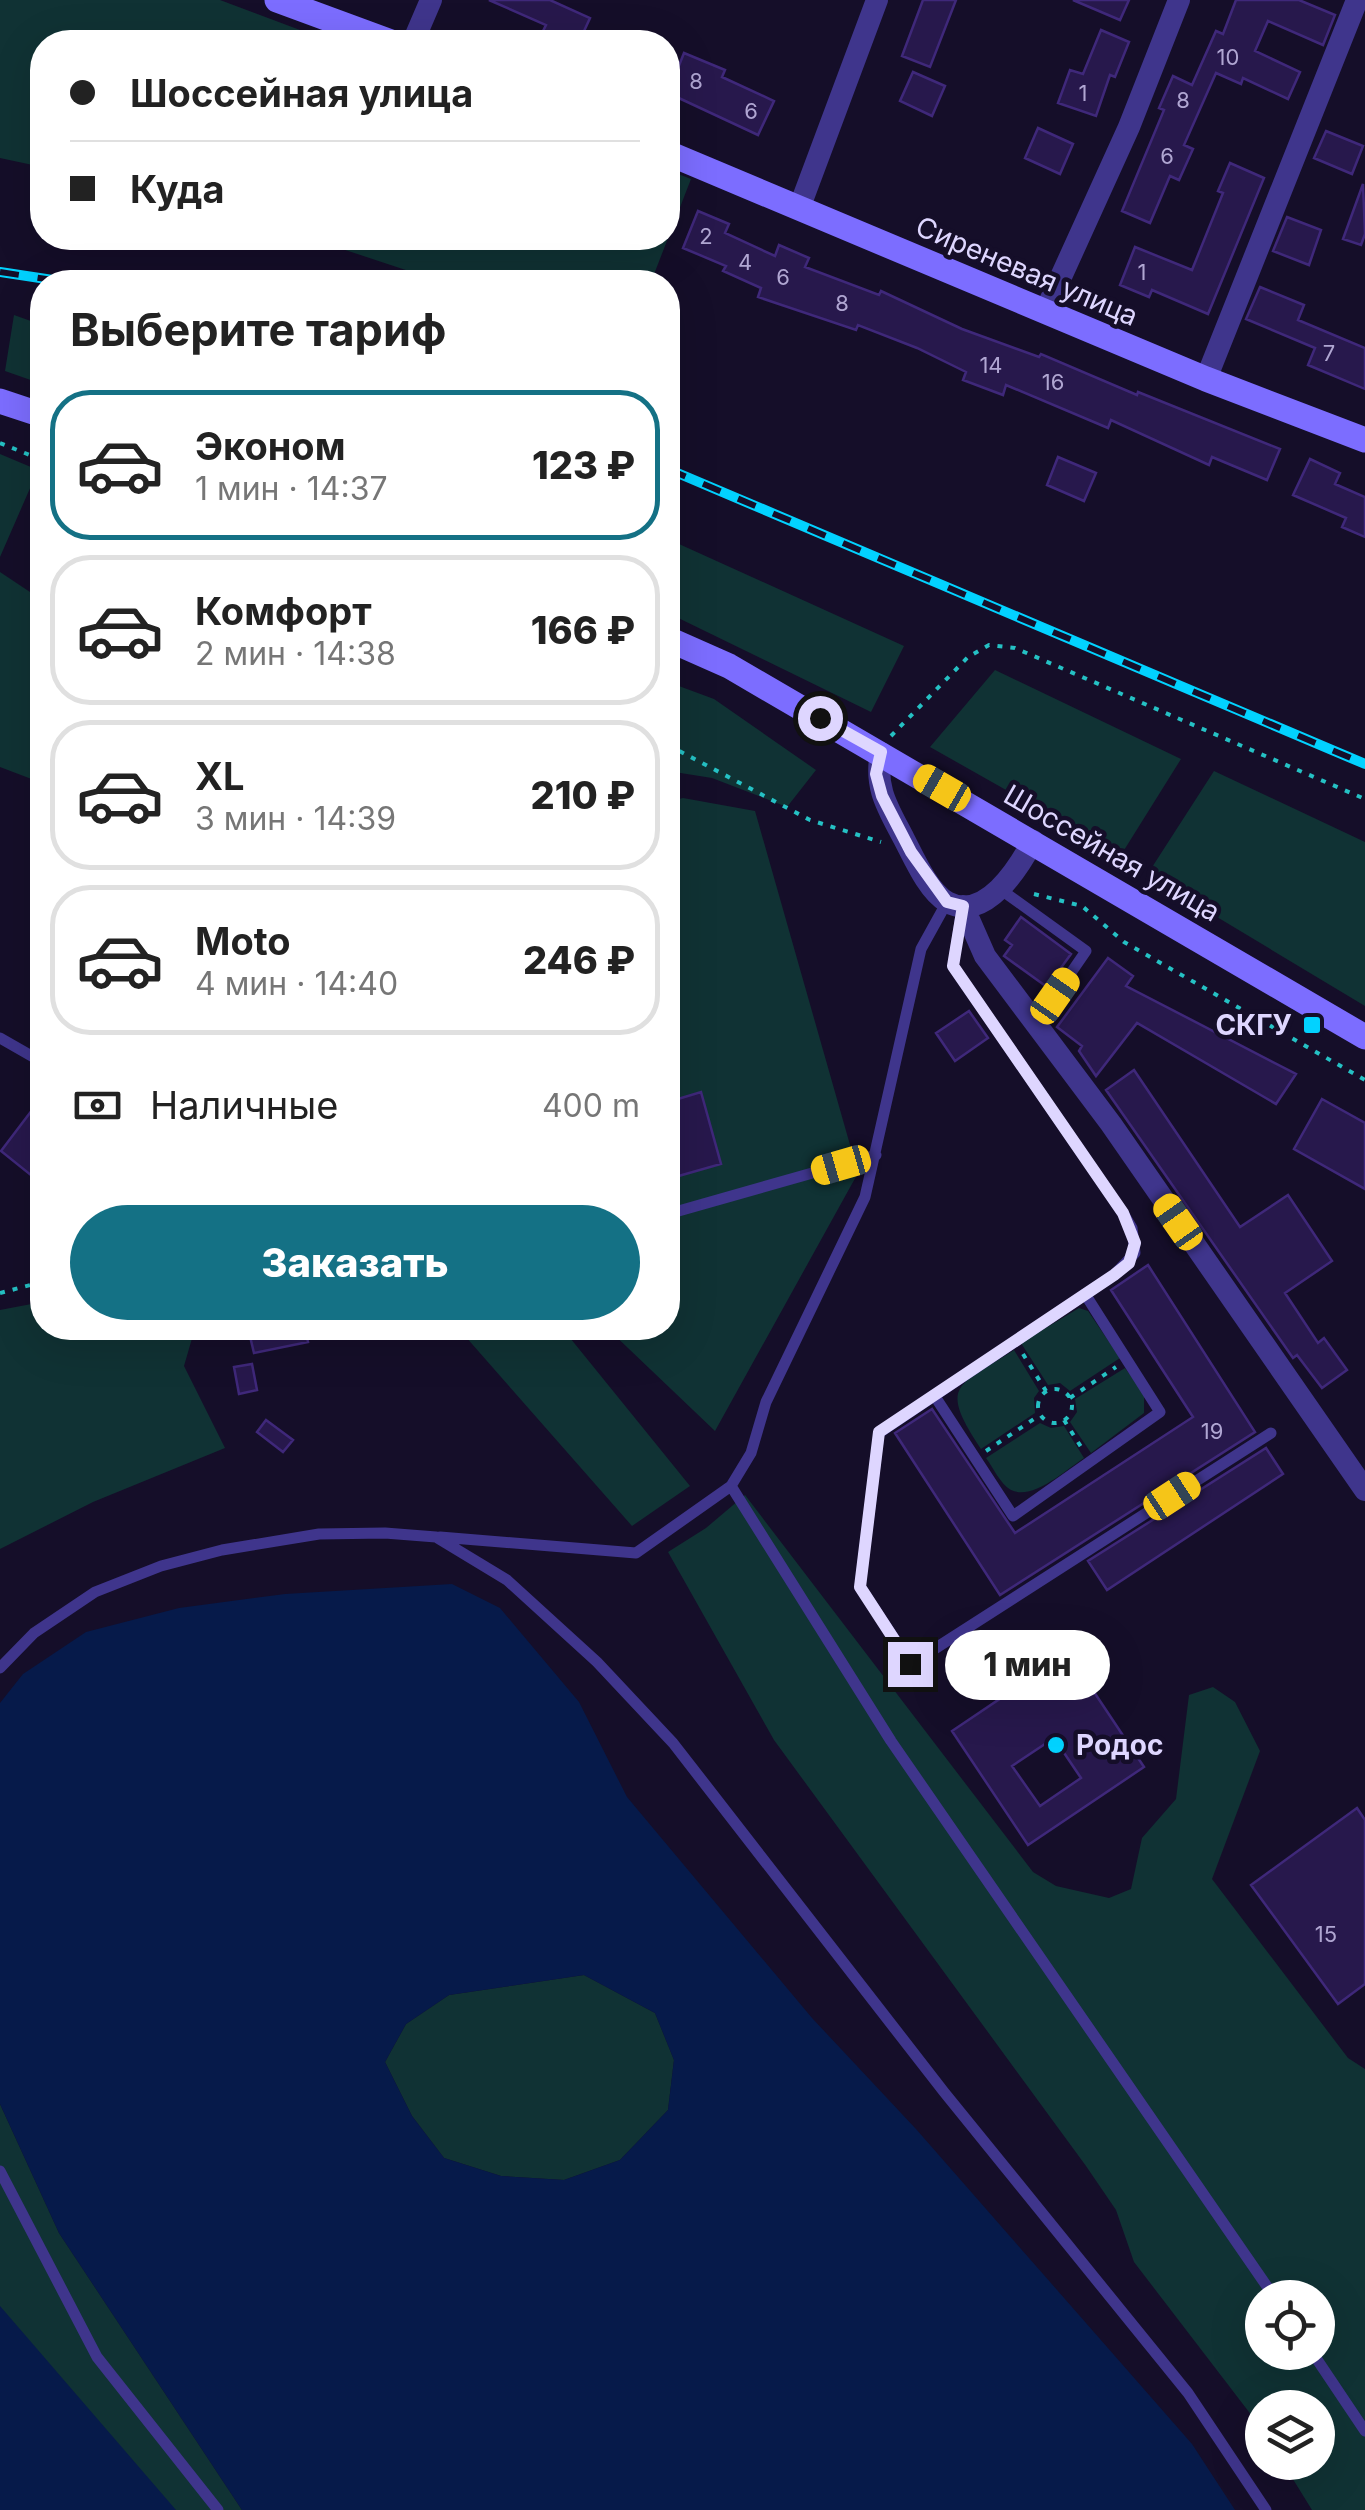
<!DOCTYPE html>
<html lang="ru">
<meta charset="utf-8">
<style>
body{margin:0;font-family:Inter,sans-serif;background:#f6f6f6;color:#222;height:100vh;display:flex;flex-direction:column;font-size:38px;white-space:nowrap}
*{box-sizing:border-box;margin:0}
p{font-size:32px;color:#767676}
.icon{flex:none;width:55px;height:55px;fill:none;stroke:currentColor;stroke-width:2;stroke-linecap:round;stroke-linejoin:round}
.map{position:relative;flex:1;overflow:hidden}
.drawer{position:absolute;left:30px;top:270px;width:650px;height:1070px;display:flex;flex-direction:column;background:#fff;border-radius:40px;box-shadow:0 10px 40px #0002}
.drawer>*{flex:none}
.banner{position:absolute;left:30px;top:30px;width:650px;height:220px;border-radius:40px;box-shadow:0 10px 40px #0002;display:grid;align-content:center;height:220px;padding:0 40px;background:#fff}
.fabs{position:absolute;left:1245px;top:2280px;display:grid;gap:20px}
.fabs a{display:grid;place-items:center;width:90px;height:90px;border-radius:50%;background:#fff;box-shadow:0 10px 40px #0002;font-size:50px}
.end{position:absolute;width:45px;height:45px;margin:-22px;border:12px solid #ded6ff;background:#111;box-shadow:0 0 0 5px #111}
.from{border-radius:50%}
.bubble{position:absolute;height:70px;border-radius:35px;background:#fff;box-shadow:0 10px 40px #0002;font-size:32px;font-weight:800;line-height:70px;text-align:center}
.car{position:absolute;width:30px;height:60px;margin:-30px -15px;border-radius:12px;box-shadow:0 0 8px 2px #0007;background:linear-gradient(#f5c518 24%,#345 0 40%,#f5c518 0 76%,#345 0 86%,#f5c518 0)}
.banner b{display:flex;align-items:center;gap:35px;height:95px;font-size:38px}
.banner b+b{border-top:2px solid #e0e0e0}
.banner i{width:25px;height:25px;background:#222}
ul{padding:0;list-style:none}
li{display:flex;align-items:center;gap:30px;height:150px;margin:0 20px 15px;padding:0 20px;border:5px solid #e0e0e0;border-radius:40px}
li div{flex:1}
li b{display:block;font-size:38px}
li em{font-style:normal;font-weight:800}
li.active{border-color:#147185}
li>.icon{width:90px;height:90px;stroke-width:1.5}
h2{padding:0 40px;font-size:45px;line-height:120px}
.pay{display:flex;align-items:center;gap:25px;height:110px;padding:0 40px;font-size:38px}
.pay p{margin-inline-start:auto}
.button{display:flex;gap:20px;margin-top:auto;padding:20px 40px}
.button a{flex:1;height:115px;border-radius:60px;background:#147185;color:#fff;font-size:40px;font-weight:800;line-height:115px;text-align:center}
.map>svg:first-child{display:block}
.green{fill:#103234;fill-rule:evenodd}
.water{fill:#061a4a;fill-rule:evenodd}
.building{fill:#27184c;stroke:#3f287a;stroke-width:2.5;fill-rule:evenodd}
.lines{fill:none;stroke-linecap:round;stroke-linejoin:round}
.path{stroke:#25c1c4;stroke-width:4;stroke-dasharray:5 8;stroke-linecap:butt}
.lane{stroke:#3f358c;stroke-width:11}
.street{stroke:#3f358c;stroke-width:22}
.secondary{stroke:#7c6dff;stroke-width:25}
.rail-casing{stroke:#02d2ff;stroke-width:10}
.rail{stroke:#150e29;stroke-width:6;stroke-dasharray:19;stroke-linecap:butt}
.route{stroke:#ded6ff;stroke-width:12}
.poi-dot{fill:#02d2ff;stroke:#150e29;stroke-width:4}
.labels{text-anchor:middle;stroke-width:9;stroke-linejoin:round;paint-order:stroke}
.number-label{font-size:22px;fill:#b0a6d2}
.street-label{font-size:28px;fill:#ded6ff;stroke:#150e29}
.poi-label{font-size:28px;font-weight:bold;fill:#ded6ff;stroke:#150e29;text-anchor:end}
</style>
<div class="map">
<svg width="1365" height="2510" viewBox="0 0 1365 2510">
<rect width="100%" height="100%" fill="#150e29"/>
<path class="green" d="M0 0H220L332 42H42V167L0 158Z
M668 170 691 179 651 282H442L309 238H668Z
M14 315 42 325V384L5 371Z
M0 454 38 470 0 557Z
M668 539 904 646 871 712 668 613Z
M0 572 42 600V783L0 767Z
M995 670 1181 759 1121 855 930 747Z
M668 682 714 699 816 770 787 807 712 778 668 771Z
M1214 771 1365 842V1006L1147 875Z
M683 798 755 811 858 1173 715 1431 607 1328H668V802Z
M42 1302V1328H195L184 1366 225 1448 93 1502 0 1549V1310Z
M1079 1308 1088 1311 1120 1358 1070 1391 1060 1383 1048 1385 1021 1343Z
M458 1328H562L690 1486 632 1526Z
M1014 1350 1039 1391 1034 1398 1035 1413 981 1449C938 1384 957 1387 1014 1350Z
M1125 1368 1144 1394V1413L1091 1453 1070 1422 1077 1412 1075 1399Z
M1040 1423 1051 1428 1064 1426 1084 1458C1067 1469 1033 1501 1011 1490 1000 1484 993 1467 986 1458Z
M745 1495 1033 1872 1056 1886 1109 1898 1131 1889 1142 1838 1176 1799 1189 1695 1213 1687 1235 1702 1260 1751 1212 1879 1348 2058 1365 2069V2510H1312L1283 2463 1318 2462V2408H1262V2429L1134 2262 1116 2210 1086 2166 774 1740 668 1552 706 1528ZM1262 2298H1318V2352H1262Z
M584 1975 655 2013 674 2060 668 2110 620 2160 564 2180 501 2176 444 2158 412 2116 385 2062 406 2024 449 1995Z
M0 2104 59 2233 242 2510H0Z"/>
<path class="water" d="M452 1584 500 1608 579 1702 627 1797 812 2018 916 2129 1192 2444 1235 2510H242L59 2233 0 2104V1703L23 1674 86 1632 179 1608 285 1594ZM584 1975 655 2013 674 2060 668 2110 620 2160 564 2180 501 2176 444 2158 412 2116 385 2062 406 2024 449 1995Z
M0 2306 176 2510H0Z"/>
<path class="building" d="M489 0H550L590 18 579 42H553L540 37 546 25Z
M923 0H956L930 67 902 56Z
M1073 0H1129L1120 20Z
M1236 0H1299L1335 15 1323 45 1268 21 1255 51 1300 72 1288 99 1243 78 1241 84 1216 73 1184 145 1193 149 1179 180 1170 176 1150 223 1122 211 1164 110 1159 108 1173 76 1192 85 1216 31 1223 34Z
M1101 30 1129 42 1115 77 1110 75 1096 116 1058 103 1070 70 1083 74Z
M684 53 725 70 722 77 774 101 758 135 668 93Z
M913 72 945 86 932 116 900 101Z
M1038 128 1073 144 1060 174 1025 158Z
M1326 131 1363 146 1352 174 1314 158Z
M1230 163 1264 178 1208 314 1152 290 1149 297 1120 285 1135 247 1192 270 1223 193 1218 191Z
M1363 184 1365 234 1361 245 1343 239Z
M698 211 729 224 725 233 775 256 779 245 809 258 805 267 879 295 881 291 962 329 1039 357 1041 354 1137 395 1138 392 1280 449 1267 480 1212 457 1209 465 1111 420 1108 428 1006 385 1003 395 963 380 966 372 917 348 858 325 856 330 758 297 761 288 723 271 726 266 683 248Z
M1287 217 1321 230 1309 265 1273 251Z
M1260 287 1304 305 1298 320 1365 348V389L1308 365 1315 348 1246 319Z
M1058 457 1096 473 1084 501 1047 485Z
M1310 459 1340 473 1335 484 1365 497V537L1342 527 1346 518 1293 495Z
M1021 917 1071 954 1047 987 1004 956 1012 945 1005 940Z
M1108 958 1133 976 1126 986 1296 1074 1276 1104 1137 1023 1096 1076 1079 1051 1082 1046 1057 1027Z
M969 1011 988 1038 955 1061 936 1033Z
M1134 1070 1240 1227 1288 1195 1332 1261 1285 1293 1318 1343 1324 1338 1347 1370 1322 1388 1297 1355 1293 1358 1106 1090Z
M701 1092 721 1164 668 1179V1102Z
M42 1097V1184L1 1151Z
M1322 1099 1365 1123V1189L1294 1149Z
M1148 1265 1255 1432 1000 1595 895 1433 932 1409 1015 1533 1193 1417 1111 1290Z
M248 1328H305L308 1342 254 1353Z
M252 1364 257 1390 239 1394 234 1367Z
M266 1420 293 1440 283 1452 257 1432Z
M1266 1448 1283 1474 1107 1590 1088 1561Z
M1068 1653 1144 1767 1028 1845 952 1731ZM1054 1738 1081 1778 1040 1806 1012 1766Z
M1357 1808 1365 1820V1984L1338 2004 1251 1885Z"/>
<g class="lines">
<path class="path" d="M0 443 42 460
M891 736 968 657 989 645 1015 648 1365 799
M668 745 810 820 881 842
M1034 894 1082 906 1124 942 1365 1080
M0 1293 42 1282
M1023 1354 1046 1391
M1038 1406a17 17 0 1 1 34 0a17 17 0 1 1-34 0Z
M1070 1398 1116 1367
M1064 1420 1083 1450
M986 1451 1040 1415"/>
<path class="lane" d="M1000 889 1086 951 1055 996
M961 915 953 966 1123 1213 1132 1228 1135 1253 1114 1275 879 1433 860 1587 911 1664 1271 1433
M0 1038 42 1062
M668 1214 876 1155
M934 1395 1013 1516 1160 1412 1085 1294
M731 1486 891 1741 1275 2298
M440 1537 636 1553 731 1486 751 1453 766 1402 865 1197 921 949 947 902
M0 1668 34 1633 95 1592 161 1566 222 1550 319 1534 385 1533 436 1537 507 1580 597 1662 673 1743 944 2092 1188 2393 1266 2510
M0 2171 97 2357 218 2510
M1312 2352 1365 2431"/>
<path class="street" d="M413 42 431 0
M800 206 877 0
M1045 312 1129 127 1179 0
M1206 379 1357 0
M881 753C874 788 888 808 904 839 914 858 928 891 947 902 985 923 1019 867 1033 841
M963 906 985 956 1111 1124 1365 1490"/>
<path class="secondary" d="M277 0 391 42
M668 153 1206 379 1365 440
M0 401 42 415
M668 639 729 666 1365 1037"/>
<defs>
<path id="rail" d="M0 272 66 282
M668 469 1365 764"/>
</defs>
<use href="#rail" class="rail-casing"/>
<use href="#rail" class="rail"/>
</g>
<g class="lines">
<path class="route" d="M820 718 881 752 876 774 882 796 911 852 947 902 963 906 953 966 1123 1213 1135 1243 1129 1263 1114 1275 879 1432 860 1587 910 1664"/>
</g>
<g class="poi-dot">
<rect x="1302" y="1015" width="20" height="20" rx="5"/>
<circle cx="1056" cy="1745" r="10"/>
</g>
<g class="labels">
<g class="number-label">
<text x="1228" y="65">10</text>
<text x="696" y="89">8</text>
<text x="1083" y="101">1</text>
<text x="1183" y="108">8</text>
<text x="751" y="119">6</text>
<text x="1167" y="164">6</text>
<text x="706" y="244">2</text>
<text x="745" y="270">4</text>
<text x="1142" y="280">1</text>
<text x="783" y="285">6</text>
<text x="842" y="311">8</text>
<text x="1329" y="361">7</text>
<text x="991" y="373">14</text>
<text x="1053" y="390">16</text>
<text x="1212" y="1439">19</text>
<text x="1326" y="1942">15</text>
</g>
<g class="street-label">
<text transform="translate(1027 271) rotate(23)" y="10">Сиреневая улица</text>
<text transform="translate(1112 853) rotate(30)" y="10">Шоссейная улица</text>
</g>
<g class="poi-label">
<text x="1292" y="1035">СКГУ</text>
<text x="1076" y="1755" text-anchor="start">Родос</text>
</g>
</g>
</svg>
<div class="fabs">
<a><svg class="icon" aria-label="locate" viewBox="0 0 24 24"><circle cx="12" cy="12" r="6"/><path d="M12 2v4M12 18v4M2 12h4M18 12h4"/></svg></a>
<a><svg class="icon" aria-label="layers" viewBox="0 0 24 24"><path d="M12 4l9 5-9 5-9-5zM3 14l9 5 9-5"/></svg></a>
</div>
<i class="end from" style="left:820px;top:718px"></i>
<i class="end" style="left:910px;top:1664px"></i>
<div class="bubble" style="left:945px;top:1630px;width:165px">1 мин</div>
<i class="car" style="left:942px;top:788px;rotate:300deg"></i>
<i class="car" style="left:1055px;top:996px;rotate:35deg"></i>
<i class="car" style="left:841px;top:1165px;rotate:254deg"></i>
<i class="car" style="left:1178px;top:1222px;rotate:325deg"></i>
<i class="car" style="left:1172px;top:1496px;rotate:57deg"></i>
<div class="banner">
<b><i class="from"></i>Шоссейная улица</b>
<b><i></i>Куда</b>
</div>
<section class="drawer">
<h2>Выберите тариф</h2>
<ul>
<li class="active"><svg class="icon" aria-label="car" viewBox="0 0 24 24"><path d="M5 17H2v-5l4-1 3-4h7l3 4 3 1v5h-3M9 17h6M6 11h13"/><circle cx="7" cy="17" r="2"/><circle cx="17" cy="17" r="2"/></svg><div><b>Эконом</b><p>1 мин · 14:37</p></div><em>123 ₽</em></li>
<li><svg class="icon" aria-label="car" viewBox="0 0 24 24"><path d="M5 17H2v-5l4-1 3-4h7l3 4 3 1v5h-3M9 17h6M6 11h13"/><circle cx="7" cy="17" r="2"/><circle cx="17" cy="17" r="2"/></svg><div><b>Комфорт</b><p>2 мин · 14:38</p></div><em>166 ₽</em></li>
<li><svg class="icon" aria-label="car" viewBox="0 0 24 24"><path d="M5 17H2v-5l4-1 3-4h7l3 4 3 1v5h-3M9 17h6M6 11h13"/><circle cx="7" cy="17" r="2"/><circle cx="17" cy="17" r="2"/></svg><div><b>XL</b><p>3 мин · 14:39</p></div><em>210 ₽</em></li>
<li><svg class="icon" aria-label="car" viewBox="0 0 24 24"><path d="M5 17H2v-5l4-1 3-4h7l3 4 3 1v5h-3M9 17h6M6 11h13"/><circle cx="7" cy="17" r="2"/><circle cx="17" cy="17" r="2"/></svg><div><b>Moto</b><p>4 мин · 14:40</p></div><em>246 ₽</em></li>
</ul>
<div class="pay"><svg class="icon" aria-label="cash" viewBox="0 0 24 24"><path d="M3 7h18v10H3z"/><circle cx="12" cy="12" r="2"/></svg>Наличные<p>400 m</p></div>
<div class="button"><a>Заказать</a></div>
</section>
</div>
